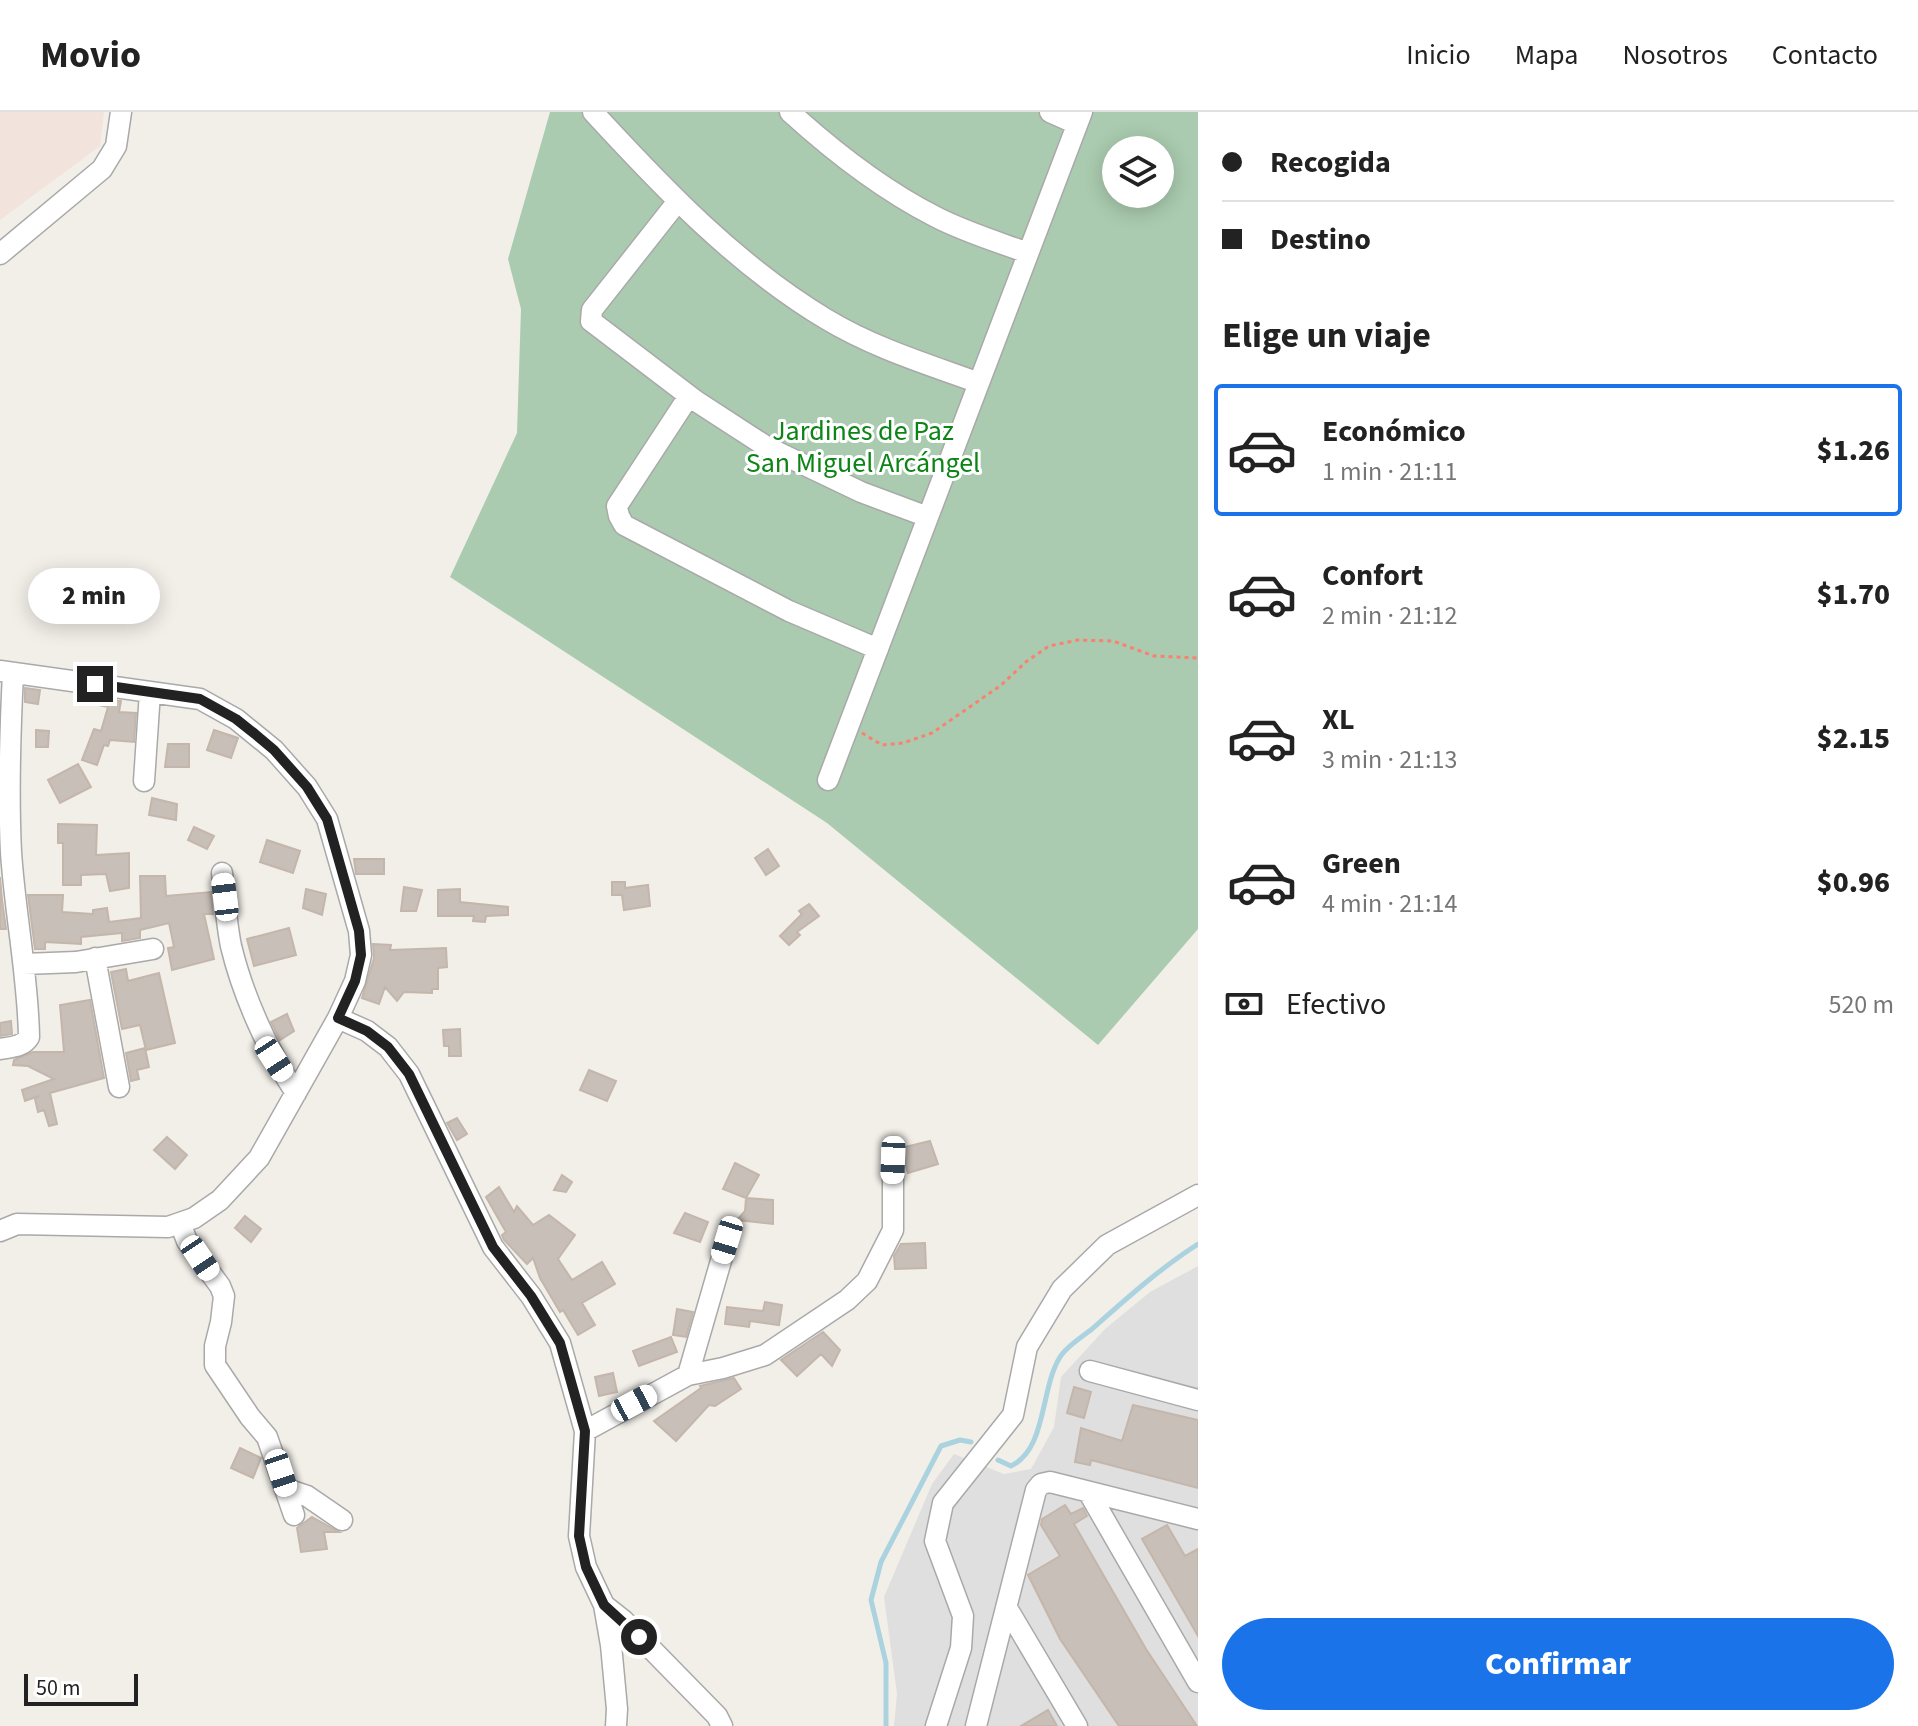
<!DOCTYPE html>
<html lang="es">
<meta charset="utf-8">
<style>
body{margin:0;font-family:"Source Sans 3",sans-serif;background:#f6f6f6;color:#222;height:100vh;display:flex;flex-direction:column;font-size:30px;white-space:nowrap}
*{box-sizing:border-box;margin:0}
p{font-size:26px;color:#767676}
.icon{flex:none;width:44px;height:44px;fill:none;stroke:currentColor;stroke-width:2;stroke-linecap:round;stroke-linejoin:round}
.map{position:relative;flex:1;overflow:hidden}
.drawer{display:flex;flex-direction:column;background:#fff;width:720px}
.drawer>*{flex:none}
.guide{display:grid;align-content:center;height:176px;padding:0 24px;background:#fff}
.fabs{position:absolute;left:1102px;top:24px;display:grid;gap:16px}
.fabs a{display:grid;place-items:center;width:72px;height:72px;border-radius:50%;background:#fff;box-shadow:0 4px 20px #0003;font-size:40px}
.scale{position:absolute;left:24px;bottom:20px;width:114px;box-sizing:border-box;padding-left:8px;border:4px solid #222;border-top:0;font-size:22px;line-height:28px;white-space:nowrap;color:#222;-webkit-text-stroke:6px #fff;paint-order:stroke}
.end{position:absolute;width:36px;height:36px;margin:-18px;border:10px solid #222;background:#fff;box-shadow:0 0 0 4px #fff}
.from{border-radius:50%}
.bubble{position:absolute;height:56px;border-radius:28px;background:#fff;box-shadow:0 4px 20px #0003;font-size:26px;font-weight:800;line-height:56px;text-align:center}
.car{position:absolute;width:24px;height:48px;margin:-24px -12px;border-radius:10px;box-shadow:0 0 6px 2px #0007;background:linear-gradient(#fff 24%,#345 0 40%,#fff 0 76%,#345 0 86%,#fff 0)}
.guide b{display:flex;align-items:center;gap:28px;height:76px;font-size:30px}
.guide b+b{border-top:2px solid #e0e0e0}
.guide i{width:20px;height:20px;background:#222}
ul{padding:0;list-style:none}
li{display:flex;align-items:center;gap:24px;height:132px;margin:0 16px 12px;padding:0 8px;border:4px solid transparent;border-radius:8px}
li div{flex:1}
li b{display:block;font-size:30px}
li em{font-style:normal;font-weight:800}
li.on{border-color:#1a73e8}
li>.icon{width:72px;height:72px;stroke-width:1.5}
h2{padding:0 24px;font-size:36px;line-height:96px}
.pay{display:flex;align-items:center;gap:20px;height:88px;padding:0 24px;font-size:30px}
.pay p{margin-inline-start:auto}
.primary-button{display:flex;gap:16px;margin-top:auto;padding:16px 24px}
.primary-button a{flex:1;height:92px;border-radius:48px;background:#1a73e8;color:#fff;font-size:32px;font-weight:800;line-height:92px;text-align:center}
header{display:flex;align-items:center;gap:48px;box-sizing:border-box;height:112px;padding:0 40px;background:#fff;border-bottom:2px solid #e0e0e0}
header strong{font-size:38px}
nav{display:flex;gap:44px;margin-inline-start:auto;font-size:28px}
main{display:flex;flex:1;min-height:0}
.map>svg:first-child{display:block}
.residential{fill:#e0dfdf}
.military{fill:#f3e3dd}
.cemetery{fill:#aacbaf;fill-rule:evenodd}
.lines{fill:none;stroke-linecap:round;stroke-linejoin:round}
.stream{stroke:#aad3df;stroke-width:5}
.building{fill:#c7bfb8;stroke:#c4b6ab;stroke-width:2}
.minor-casing{stroke:#a9a9a9;stroke-width:23}
.path{stroke:#fa8072;stroke-width:3;stroke-dasharray:4 4;stroke-linecap:butt}
.minor{stroke:#fff;stroke-width:20}
.route{stroke:#222;stroke-width:10}
.labels{text-anchor:middle;stroke-width:6;stroke-linejoin:round;paint-order:stroke}
.park-label{font-size:28px;fill:#0c8416;stroke:#fff}
</style>
<header>
<strong>Movio</strong>
<nav><a>Inicio</a><a>Mapa</a><a>Nosotros</a><a>Contacto</a></nav>
</header>
<main>
<div class="map">
<svg width="1198" height="1614" viewBox="0 0 1198 1614">
<rect width="100%" height="100%" fill="#f2efe9"/>
<path class="residential" d="M1198 1154V1614H894L897 1582 884 1485 932 1372 954 1342 1004 1362 1031 1357 1054 1315 1061 1265 1105 1217 1150 1180Z"/>
<path class="military" d="M0 0H104L100 34 0 108Z"/>
<path class="cemetery" d="M550 0H1198V817L1098 933 827 711 450 465 517 321 521 197 508 147ZM1116 38H1160V82H1116Z"/>
<g class="lines">
<path class="stream" d="M998 1348 1011 1354C1047 1337 1040 1277 1060 1245 1067 1234 1082 1225 1092 1217 1126 1187 1159 1157 1198 1132
M886 1614V1551L871 1488 881 1450 941 1334 960 1328 971 1330"/>
</g>
<path class="building" d="M25 576 40 578 38 592 25 590Z
M99 586 121 589 119 600 136 601 134 630 110 628 108 634 104 633 97 653 82 648 94 617 101 619 108 595 98 593Z
M36 618 49 619 48 635H36Z
M214 618 238 626 231 646 207 638Z
M168 632H189V655H165Z
M78 652 91 675 60 691 48 668Z
M152 686 177 692 176 708 149 703Z
M58 712 97 713 96 743 129 741V776L110 779 106 762 81 763V773H63V731H58Z
M194 715 214 724 207 737 188 728Z
M267 728 300 739 293 761 260 750Z
M768 737 779 754 766 763 755 746Z
M354 747H384V762H356Z
M140 764H165L166 784 211 780 213 802H204L214 847 172 858 168 836 174 835 169 811 140 818V826L122 829V821L81 825V832L45 830V837H35L28 783H63L62 800 93 802V798L107 796 109 810 141 806Z
M0 765 2 788 6 817H0Z
M612 770H625V776L648 773 650 794 624 798 622 783H612Z
M404 775 422 778 416 799H401Z
M306 777 326 782 322 803 303 796Z
M460 777V790L508 795V803L486 804 485 810 473 809 474 804H438V778Z
M809 792 819 804 797 820 800 823 789 833 780 824 802 802 799 799Z
M289 816 296 843 254 854 247 827Z
M373 832 391 833 390 838 446 836 447 855 438 856V877H432V881L404 880 397 889 385 875 379 892 362 886 374 846Z
M126 857 128 869 159 861 175 931 146 938 140 913 122 917 111 860Z
M90 888 104 966 50 981 57 1012 49 1014 44 998 38 1000 35 987 39 984 25 989 22 978 54 967 28 954 13 953 14 948 33 940H64L60 893Z
M287 902 294 919 280 928 271 910Z
M11 909 12 922 0 924V911Z
M460 917 461 944H449V934H444L443 918Z
M145 936 149 955 137 958 139 967 131 969 126 941Z
M589 958 616 969 607 989 580 978Z
M457 1006 467 1022 457 1028 447 1011Z
M167 1025 187 1043 175 1057 154 1038Z
M930 1029 938 1052 908 1061 901 1036Z
M735 1051 759 1063 746 1086 773 1088V1112L737 1108 745 1099 746 1086 723 1077Z
M562 1063 572 1070 566 1080 554 1078Z
M499 1075 514 1100 517 1094 533 1113 549 1103 575 1123 558 1147 572 1168 602 1150 615 1172 582 1191 595 1213 578 1223 563 1198 560 1200 540 1166 533 1146 527 1152 504 1128 502 1123 506 1120 486 1085Z
M685 1101 708 1110 700 1130 674 1121Z
M245 1104 261 1117 251 1130 235 1116Z
M925 1131 926 1156 895 1157 894 1144 901 1132Z
M765 1190 782 1193 779 1213 750 1209 749 1215 725 1212 727 1195 763 1199Z
M677 1197 693 1200 686 1225 673 1223Z
M823 1220 840 1238 832 1254 821 1242 797 1264 781 1248Z
M671 1225 677 1240 639 1254 633 1239Z
M613 1261 617 1280 599 1284 595 1265Z
M734 1266 741 1277 715 1294 709 1293 676 1329 654 1309 701 1276 700 1274Z
M1074 1275 1091 1280 1084 1306 1067 1301Z
M1133 1293 1198 1308V1376L1091 1348 1090 1353 1075 1350 1081 1316 1122 1329Z
M240 1336 261 1346 253 1366 231 1356Z
M1065 1393 1071 1402 1083 1396 1087 1404 1074 1412 1146 1537 1197 1614H1119L1060 1527 1028 1463 1060 1444 1041 1413 1042 1407Z
M312 1405 339 1420H324L327 1437 301 1440 297 1416Z
M1167 1413 1185 1444 1198 1437V1524L1142 1427Z
M1048 1598 1057 1614H1021Z"/>
<g class="lines">
<defs>
<path id="minor" d="M593 0C663 76 736 153 826 207 874 236 927 252 979 271
M790 0C834 40 883 78 936 105 965 120 998 130 1028 141
M1050 0 1077 12
M678 89 592 198 591 209 696 289 767 335 861 380 928 405
M0 142 102 57 116 34 121 0
M689 284 617 394 619 404 624 413 789 499 878 537
M0 559 200 587 236 607 274 638 307 675 327 707 359 819 361 843 355 869 338 906 259 1046 220 1088 194 1106 168 1115 17 1112 0 1119
M828 668 1082 0
M144 669 150 580
M222 761C225 785 226 810 231 834 243 884 268 939 296 981
M95 846 119 975
M24 852 76 850 153 837
M338 906 367 919 388 935 409 962 493 1135 531 1184 560 1231 585 1319 579 1424 586 1455 604 1493 611 1533 617 1597 616 1614
M0 937C11 935 23 935 29 925 28 863 15 802 11 740 8 680 10 621 13 561
M180 1111 187 1129 220 1174 224 1184 221 1210 215 1234V1253L250 1305 267 1325 294 1403
M1090 1259 1198 1288
M688 1263 723 1256 765 1243 847 1188 867 1169 893 1118V1048
M585 1319 688 1263 727 1128
M286 1377 307 1384 342 1408
M1089 1381 1198 1570
M604 1493 623 1508 717 1604 722 1614
M1007 1496 1077 1614
M936 1614 961 1536 963 1504 935 1429 943 1391 1013 1303 1027 1235 1062 1177 1107 1133 1198 1083
M976 1614 1036 1378 1041 1372 1050 1370 1198 1407"/>
</defs>
<use href="#minor" class="minor-casing"/>
<path class="path" d="M862 621 882 633 903 631 932 621 1000 574 1027 549 1049 534 1078 528 1113 529 1154 544 1198 546"/>
<use href="#minor" class="minor"/>
</g>
<g class="lines">
<path class="route" d="M95 572 200 587 236 607 255 622 274 638 307 675 327 707 359 819 361 843 355 869 338 906 367 919 388 935 409 962 493 1135 531 1184 560 1231 585 1319 579 1424 586 1455 604 1493 639 1525"/>
</g>
<g class="labels">
<g class="park-label">
<text x="863" y="328">Jardines de Paz<tspan x="863" dy="32">San Miguel Arcángel</tspan></text>
</g>
</g>
</svg>
<div class="fabs">
<a><svg class="icon" aria-label="layers" viewBox="0 0 24 24"><path d="M12 4l9 5-9 5-9-5zM3 14l9 5 9-5"/></svg></a>
</div>
<div class="scale">50 m</div>
<i class="end from" style="left:639px;top:1525px"></i>
<i class="end" style="left:95px;top:572px"></i>
<div class="bubble" style="left:28px;top:456px;width:132px">2 min</div>
<i class="car" style="left:225px;top:785px;rotate:353deg"></i>
<i class="car" style="left:274px;top:947px;rotate:147deg"></i>
<i class="car" style="left:893px;top:1048px;rotate:182deg"></i>
<i class="car" style="left:727px;top:1128px;rotate:197deg"></i>
<i class="car" style="left:200px;top:1146px;rotate:146deg"></i>
<i class="car" style="left:634px;top:1291px;rotate:62deg"></i>
<i class="car" style="left:281px;top:1361px;rotate:162deg"></i>
</div>
<section class="drawer">
<div class="guide">
<b><i class="from"></i>Recogida</b>
<b><i></i>Destino</b>
</div>
<h2>Elige un viaje</h2>
<ul>
<li class="on"><svg class="icon" aria-label="car" viewBox="0 0 24 24"><path d="M5 17H2v-5l4-1 3-4h7l3 4 3 1v5h-3M9 17h6M6 11h13"/><circle cx="7" cy="17" r="2"/><circle cx="17" cy="17" r="2"/></svg><div><b>Económico</b><p>1 min · 21:11</p></div><em>$1.26</em></li>
<li><svg class="icon" aria-label="car" viewBox="0 0 24 24"><path d="M5 17H2v-5l4-1 3-4h7l3 4 3 1v5h-3M9 17h6M6 11h13"/><circle cx="7" cy="17" r="2"/><circle cx="17" cy="17" r="2"/></svg><div><b>Confort</b><p>2 min · 21:12</p></div><em>$1.70</em></li>
<li><svg class="icon" aria-label="car" viewBox="0 0 24 24"><path d="M5 17H2v-5l4-1 3-4h7l3 4 3 1v5h-3M9 17h6M6 11h13"/><circle cx="7" cy="17" r="2"/><circle cx="17" cy="17" r="2"/></svg><div><b>XL</b><p>3 min · 21:13</p></div><em>$2.15</em></li>
<li><svg class="icon" aria-label="car" viewBox="0 0 24 24"><path d="M5 17H2v-5l4-1 3-4h7l3 4 3 1v5h-3M9 17h6M6 11h13"/><circle cx="7" cy="17" r="2"/><circle cx="17" cy="17" r="2"/></svg><div><b>Green</b><p>4 min · 21:14</p></div><em>$0.96</em></li>
</ul>
<div class="pay"><svg class="icon" aria-label="cash" viewBox="0 0 24 24"><path d="M3 7h18v10H3z"/><circle cx="12" cy="12" r="2"/></svg>Efectivo<p>520 m</p></div>
<div class="primary-button"><a>Confirmar</a></div>
</section>
</main>
